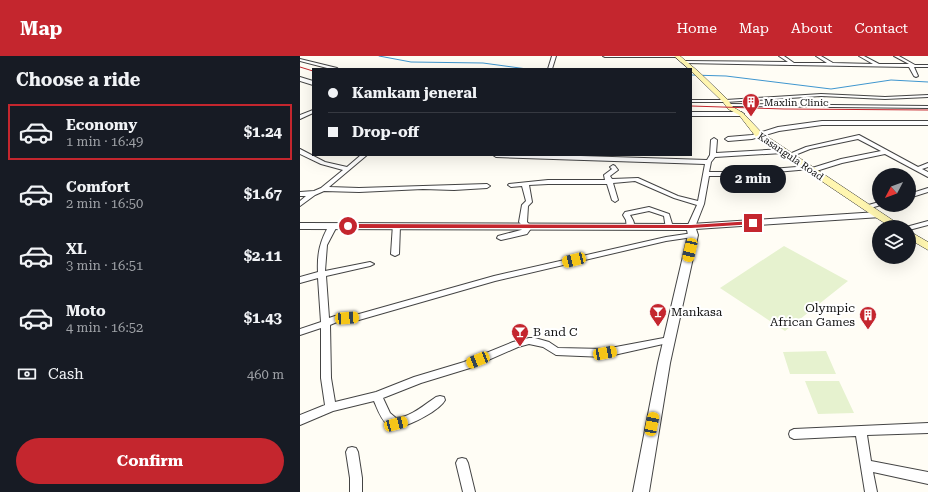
<!DOCTYPE html>
<meta charset="utf-8">
<style>
body{margin:0;font-family:"Roboto Serif",serif;background:#20242c;color:#f1f3f6;height:100vh;display:flex;flex-direction:column;font-size:15px;white-space:nowrap}
*{box-sizing:border-box;margin:0}
p{font-size:13px;color:#9ea1a6}
.icon{flex:none;width:22px;height:22px;fill:none;stroke:currentColor;stroke-width:2;stroke-linecap:round;stroke-linejoin:round}
.map{position:relative;flex:1;overflow:hidden}
.sheet{display:flex;flex-direction:column;background:#171b24;width:300px}
.sheet>*{flex:none}
.top-card{position:absolute;left:12px;top:12px;width:380px;height:88px;border-radius:0px;box-shadow:0 4px 16px #0002;display:grid;align-content:center;height:88px;padding:0 16px;background:#171b24}
.needle{width:26px;rotate:229deg}
.controls{position:absolute;left:572px;top:112px;display:grid;gap:8px}
.controls a{display:grid;place-items:center;width:44px;height:44px;border-radius:50%;background:#171b24;box-shadow:0 4px 16px #0002;font-size:20px}
.end{position:absolute;width:18px;height:18px;margin:-9px;border:5px solid #c4262e;background:#fff;box-shadow:0 0 0 2px #fff}
.from{border-radius:50%}
.bubble{position:absolute;height:28px;border-radius:14px;background:#171b24;box-shadow:0 4px 16px #0002;font-size:13px;font-weight:700;line-height:28px;text-align:center}
.car{position:absolute;width:12px;height:24px;margin:-12px -6px;border-radius:5px;box-shadow:0 0 3px 1px #0007;background:linear-gradient(#f5c518 24%,#345 0 40%,#f5c518 0 76%,#345 0 86%,#f5c518 0)}
.top-card b{display:flex;align-items:center;gap:14px;height:38px;font-size:15px}
.top-card b+b{border-top:1px solid #363941}
.top-card i{width:10px;height:10px;background:#f1f3f6}
ul{padding:0;list-style:none}
li{display:flex;align-items:center;gap:12px;height:56px;margin:0 8px 6px;padding:0 8px;border:2px solid transparent;border-radius:0px}
li div{flex:1}
li b{display:block;font-size:15px}
li em{font-style:normal;font-weight:700}
li.active{border-color:#c4262e}
li>.icon{width:36px;height:36px;stroke-width:1.5}
h2{padding:0 16px;font-size:18px;line-height:48px}
.pay{display:flex;align-items:center;gap:10px;height:44px;padding:0 16px;font-size:15px}
.pay p{margin-inline-start:auto}
.cta{display:flex;gap:8px;margin-top:auto;padding:8px 16px}
.cta a{flex:1;height:46px;border-radius:24px;background:#c4262e;color:#fff;font-size:16px;font-weight:700;line-height:46px;text-align:center}
header{display:flex;align-items:center;gap:24px;box-sizing:border-box;height:56px;padding:0 20px;background:#c4262e;color:#fff}
header strong{font-size:19px}
nav{display:flex;gap:22px;margin-inline-start:auto;font-size:14px}
main{display:flex;flex:1;min-height:0}
.map>svg:first-child{display:block}
.pitch{fill:#e6f2cf}
.lines{fill:none;stroke-linecap:round;stroke-linejoin:round}
.stream{stroke:#3f96cf;stroke-width:1}
.minor-casing{stroke:#444;stroke-width:2}
.tertiary-casing{stroke:#444;stroke-width:2}
.secondary-casing{stroke:#333;stroke-width:1}
.minor{fill:#fff;fill-rule:evenodd}
.tertiary{fill:#fff;fill-rule:evenodd}
.secondary{fill:#fff6b0;fill-rule:evenodd}
.rail{stroke:#c4262e;stroke-width:1}
.route{fill:#c4262e}
.labels{text-anchor:middle;stroke-width:4;stroke-linejoin:round;paint-order:stroke}
.far-poi-label{font-size:10px;fill:#111;stroke:#fff;text-anchor:start}
.far-street-label{font-size:10px;fill:#111;stroke:#fff}
.poi-label{font-size:12px;fill:#111;stroke:#fff;text-anchor:start}
</style>
<header>
<strong>Map</strong>
<nav><a>Home</a><a>Map</a><a>About</a><a>Contact</a></nav>
</header>
<main>
<section class="sheet">
<h2>Choose a ride</h2>
<ul>
<li class="active"><svg class="icon" aria-label="car" viewBox="0 0 24 24"><path d="M5 17H2v-5l4-1 3-4h7l3 4 3 1v5h-3M9 17h6M6 11h13"/><circle cx="7" cy="17" r="2"/><circle cx="17" cy="17" r="2"/></svg><div><b>Economy</b><p>1 min · 16:49</p></div><em>$1.24</em></li>
<li><svg class="icon" aria-label="car" viewBox="0 0 24 24"><path d="M5 17H2v-5l4-1 3-4h7l3 4 3 1v5h-3M9 17h6M6 11h13"/><circle cx="7" cy="17" r="2"/><circle cx="17" cy="17" r="2"/></svg><div><b>Comfort</b><p>2 min · 16:50</p></div><em>$1.67</em></li>
<li><svg class="icon" aria-label="car" viewBox="0 0 24 24"><path d="M5 17H2v-5l4-1 3-4h7l3 4 3 1v5h-3M9 17h6M6 11h13"/><circle cx="7" cy="17" r="2"/><circle cx="17" cy="17" r="2"/></svg><div><b>XL</b><p>3 min · 16:51</p></div><em>$2.11</em></li>
<li><svg class="icon" aria-label="car" viewBox="0 0 24 24"><path d="M5 17H2v-5l4-1 3-4h7l3 4 3 1v5h-3M9 17h6M6 11h13"/><circle cx="7" cy="17" r="2"/><circle cx="17" cy="17" r="2"/></svg><div><b>Moto</b><p>4 min · 16:52</p></div><em>$1.43</em></li>
</ul>
<div class="pay"><svg class="icon" aria-label="cash" viewBox="0 0 24 24"><path d="M3 7h18v10H3z"/><circle cx="12" cy="12" r="2"/></svg>Cash<p>460 m</p></div>
<div class="cta"><a>Confirm</a></div>
</section>
<div class="map">
<svg width="628" height="436" viewBox="0 0 628 436">
<rect width="100%" height="100%" fill="#fffdf5"/>
<path class="pitch" d="M484 190 548 225 485 275 420 232Z
M526 295 536 318H490L483 296Z
M505 325H539L554 357 518 358Z"/>
<g class="lines">
<path class="stream" d="M79 0 111 6 183 7 227 13
M274 13H301
M391 19 426 20 531 33 591 24 628 26"/>
<defs>
<path id="minor" d="M252 0H256L252 13H248Z
M479 0H484L494 7H527L516 0H521L533 7 573 8 559 0H564L579 8H609L594 0H599L615 9H628V11H614L618 20 616 21 614 20 609 11 384 7 382 6 384 5 488 6Z
M0 3 37 12 38 13H31L0 5Z
M521 38 585 41 628 39V41L585 43 521 40 426 46H391V44H426Z
M427 48 628 50V52L429 50H427Z
M13 54V57L0 63V59Z
M522 65H628V69H522L479 75 452 83 428 85 425 83 428 81 452 79 478 71Z
M559 79 618 111 628 107V111L622 113 628 116V121L585 98 542 107 513 116 511 115 510 113 432 120H409L404 148 395 171 391 173 387 171 397 149 374 142 335 125 313 127 318 144 315 146 312 144 307 128H248L229 129 232 146 228 150 227 166 232 171 227 178 201 184 197 182 198 180 221 174 224 171 219 166 222 149 226 145 222 130 211 131 208 129 209 128 248 124H305L304 119 312 113 310 111 313 109 315 110 318 114 310 120 312 123 338 122 378 140 398 145 405 108 196 101 193 99H249L407 104 410 99 411 84 414 82 417 84 416 97 483 93 486 95 483 97 415 101 411 106 409 116H432L509 110 512 112 541 103 581 95 558 83 510 93 490 101 487 99 506 91Z
M0 93 25 106 47 111 61 99H67L29 131 59 132 187 128 190 130 187 132 154 134 123 133 59 136 24 135 15 139 0 150V145L6 140H0V136L14 135 21 132 43 114 21 108 0 98Z
M628 132V136L609 142V138Z
M579 146V149H581L567 153 564 151 565 150Z
M349 151 369 158 373 171 372 173H366L364 160 349 155 330 159C332 163 336 167 333 173H327L326 164 323 159 325 156Z
M628 165V169L609 174V171H606Z
M30 168H36L37 170 27 189 25 215 70 206 74 208 70 210 26 220 29 262 35 260 59 258 194 220 366 181 393 177 397 179 393 181 366 185 195 225 59 264 37 266 30 269 31 322 35 346 76 336 114 321 164 306 213 286 229 282H235L249 286 258 292 305 293 369 281 372 282 374 284 372 286 305 301 256 299 243 291 229 288 218 291 170 312 121 327 83 342 90 357 96 362C111 361 124 349 136 341L140 340 144 341 145 344C140 354 111 369 100 371 96 372 92 371 88 369 81 364 77 352 74 345L33 355 0 369V359L25 349 21 322V272L0 279V273L21 266 18 222 0 227V221L18 216C17 198 20 184 30 168Z
M93 168H99L100 170 99 198 95 200 91 198Z
M628 367V377L567 379 571 405 628 416V428L573 416 577 436H565L556 380 494 383 490 381 489 378 490 375 494 373Z
M52 391 56 392 58 396 62 422V436H50V422L46 396 48 392Z
M162 402 166 403 168 407 175 436H163L156 407 158 403Z"/>
<path id="tertiary" d="M303 0H380L378 1H305Z
M0 21 13 25V29L0 25Z
M391 56H441L444 58 441 60H391Z
M578 156 582 159 581 161 396 173 398 179 370 307 349 436H333L358 307 388 179 387 174 0 173V167L391 168Z"/>
<path id="secondary" d="M374 0H380L399 16 428 44 433 51 443 57 462 77 603 171H591L575 161 456 81 439 59 428 53 423 46 391 15V13H389Z
M609 175 628 186V194L609 183Z"/>
</defs>
<use href="#minor" class="minor-casing"/>
<use href="#tertiary" class="tertiary-casing"/>
<use href="#secondary" class="secondary-casing"/>
<use href="#minor" class="minor"/>
<use href="#tertiary" class="tertiary"/>
<use href="#secondary" class="secondary"/>
<path class="rail" d="M0 11 13 15
M391 50 484 53 628 54"/>
</g>
<path class="route" d="M453 165 456 167 455 168 391 172H48L46 170 48 168 391 169Z"/>
<defs>
<symbol id="building-pin" viewBox="-11 -11 22 30"><path d="M0 17L-7.5 6A9.5 9.5 0 1 1 7.5 6Z" fill="#c4262e" stroke="#fff"/><path d="M-4-6H4V6H1V3H-1V6H-4ZM-2.5-4.3h1.7v1.8h-1.7ZM.8-4.3h1.7v1.8H.8ZM-2.5-1h1.7V.8h-1.7ZM.8-1h1.7V.8H.8Z" fill="#fff"/></symbol>
<symbol id="bar-pin" viewBox="-11 -11 22 30"><path d="M0 17L-7.5 6A9.5 9.5 0 1 1 7.5 6Z" fill="#c4262e" stroke="#fff"/><path d="M-6-5H6L.8 .8V4.5H3.5V6h-7V4.5H-.8V.8Z" fill="#fff"/></symbol>
</defs>
<g fill-rule="evenodd">
<use href="#building-pin" x="441" y="36" width="20" height="27"/>
<use href="#bar-pin" x="348" y="246" width="20" height="27"/>
<use href="#building-pin" x="558" y="249" width="20" height="27"/>
<use href="#bar-pin" x="210" y="266" width="20" height="27"/>
</g>
<g class="labels">
<g class="far-poi-label">
<text x="464" y="50">Maxlin Clinic</text>
</g>
<g class="far-street-label">
<text transform="translate(491 100) rotate(34)" y="4">Kasangula Road</text>
</g>
<g class="poi-label">
<text x="555" y="256" text-anchor="end">Olympic<tspan x="555" dy="14">African Games</tspan></text>
<text x="371" y="260">Mankasa</text>
<text x="233" y="280">B and C</text>
</g>
</g>
</svg>
<div class="controls">
<a><svg class="needle" viewBox="-14 -14 28 28"><path d="M0-13l5 13h-10z" fill="#e53935"/><path d="M0 13l5-13h-10z" fill="#9ea1a6"/></svg></a>
<a><svg class="icon" aria-label="layers" viewBox="0 0 24 24"><path d="M12 4l9 5-9 5-9-5zM3 14l9 5 9-5"/></svg></a>
</div>
<i class="end from" style="left:48px;top:170px"></i>
<i class="end" style="left:453px;top:167px"></i>
<div class="bubble" style="left:420px;top:109px;width:66px">2 min</div>
<i class="car" style="left:390px;top:194px;rotate:193deg"></i>
<i class="car" style="left:274px;top:204px;rotate:256deg"></i>
<i class="car" style="left:47px;top:262px;rotate:86deg"></i>
<i class="car" style="left:305px;top:297px;rotate:79deg"></i>
<i class="car" style="left:178px;top:304px;rotate:248deg"></i>
<i class="car" style="left:96px;top:368px;rotate:75deg"></i>
<i class="car" style="left:352px;top:368px;rotate:11deg"></i>
<div class="top-card">
<b><i class="from"></i>Kamkam jeneral</b>
<b><i></i>Drop-off</b>
</div>
</div>
</main>
